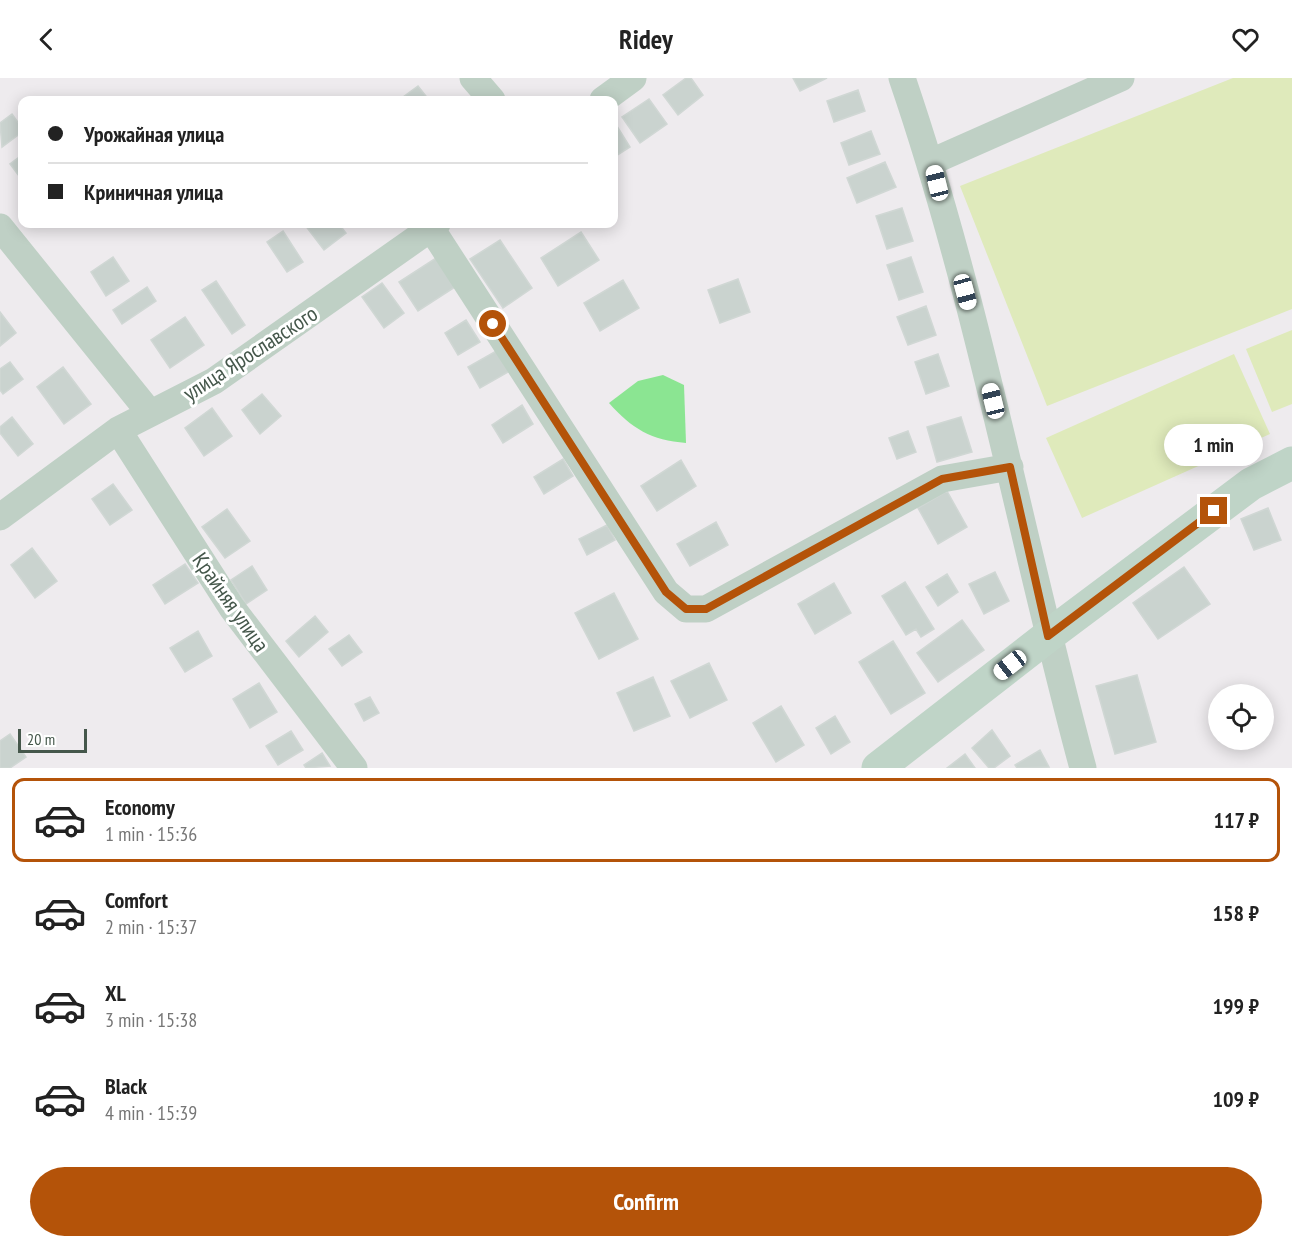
<!DOCTYPE html>
<meta charset="utf-8">
<style>
body{margin:0;font-family:"PT Sans Narrow",sans-serif;background:#f6f6f6;color:#222;height:100vh;display:flex;flex-direction:column;font-size:22px;white-space:nowrap}
*{box-sizing:border-box;margin:0}
p{font-size:20px;color:#767676}
.icon{flex:none;width:33px;height:33px;fill:none;stroke:currentColor;stroke-width:2;stroke-linecap:round;stroke-linejoin:round}
.map{position:relative;height:690px;overflow:hidden}
.panel{display:flex;flex-direction:column;background:#fff;flex:1}
.panel>*{flex:none}
.top-card{position:absolute;left:18px;top:18px;width:600px;height:132px;border-radius:12px;box-shadow:0 3px 15px #0003;display:grid;align-content:center;height:132px;padding:0 30px;background:#fff}
.tools{position:absolute;left:1208px;top:606px;display:grid;gap:12px}
.tools a{display:grid;place-items:center;width:66px;height:66px;border-radius:50%;background:#fff;box-shadow:0 3px 15px #0003;font-size:30px}
.scale{position:absolute;left:18px;bottom:15px;width:69px;box-sizing:border-box;padding-left:6px;border:3px solid #45574b;border-top:0;font-size:16px;line-height:21px;white-space:nowrap;color:#45574b;-webkit-text-stroke:4px #fff;paint-order:stroke}
.end{position:absolute;width:27px;height:27px;margin:-14px;border:8px solid #b45309;background:#fff;box-shadow:0 0 0 3px #fff}
.from{border-radius:50%}
.bubble{position:absolute;height:42px;border-radius:21px;background:#fff;box-shadow:0 3px 15px #0003;font-size:20px;font-weight:600;line-height:42px;text-align:center}
.car{position:absolute;width:18px;height:36px;margin:-18px -9px;border-radius:8px;box-shadow:0 0 4px 2px #0007;background:linear-gradient(#fff 24%,#345 0 40%,#fff 0 76%,#345 0 86%,#fff 0)}
.top-card b{display:flex;align-items:center;gap:21px;height:57px;font-size:22px}
.top-card b+b{border-top:2px solid #e0e0e0}
.top-card i{width:15px;height:15px;background:#222}
ul{padding:10px 0 0;list-style:none}
li{display:flex;align-items:center;gap:18px;height:84px;margin:0 12px 9px;padding:0 18px;border:3px solid transparent;border-radius:12px}
li div{flex:1}
li b{display:block;font-size:22px}
li em{font-style:normal;font-weight:600}
li.current{border-color:#b45309}
li>.icon{width:54px;height:54px;stroke-width:1.5}
.action{display:flex;gap:12px;margin-top:auto;padding:12px 30px}
.action a{flex:1;height:69px;border-radius:36px;background:#b45309;color:#fff;font-size:24px;font-weight:600;line-height:69px;text-align:center}
header{display:flex;justify-content:space-between;align-items:center;height:78px;padding:0 30px;background:#fff;font-size:27px;font-weight:600}
.map>svg:first-child{display:block}
.green{fill:#dfeabb}
.water{fill:#8be592}
.building{fill:#cad3cf;stroke:#d0d7d4;stroke-width:1.5}
.lines{fill:none;stroke-linecap:round;stroke-linejoin:round}
.street{stroke:#bfd0c5;stroke-width:27}
.secondary{stroke:#bfd4c7;stroke-width:33}
.route{stroke:#b45309;stroke-width:8}
.labels{text-anchor:middle;stroke-width:6;stroke-linejoin:round;paint-order:stroke}
.street-label{font-size:22px;fill:#45574b;stroke:#fff}
</style>
<header><svg class="icon" aria-label="back" viewBox="0 0 24 24"><path d="M15 5l-7 7 7 7"/></svg>Ridey<svg class="icon" aria-label="heart" viewBox="0 0 24 24"><path d="M12 20l-8-8c-3-5 5-10 8-4 3-6 11-1 8 4z"/></svg></header>
<div class="map">
<svg width="1292" height="690" viewBox="0 0 1292 690">
<rect width="100%" height="100%" fill="#eeebee"/>
<path class="green" d="M1233 0H1292V231L1047 328 960 108Z
M1292 252V326L1272 334 1246 271Z
M1234 276 1270 356 1082 440 1046 360Z"/>
<path class="water" d="M663 297 684 307 686 365C651 362 632 351 609 325L638 303Z"/>
<path class="building" d="M686 0H691L703 17 678 37 663 17Z
M793 0H827L800 13Z
M418 8 429 22H399Z
M858 12 865 33 834 44 827 23Z
M649 21 667 46 640 65 622 39Z
M12 36 22 50V54L2 69 0 45Z
M615 45 630 69 616 78 614 74Z
M871 53 880 76 849 87 841 65Z
M22 77V102L10 86Z
M885 84 896 109 857 125 847 100Z
M902 130 913 163 887 171 876 138Z
M306 146H339L346 155 324 172 305 147Z
M283 153 303 184 287 194 267 164Z
M581 154 599 182 558 208 541 180Z
M500 162 532 210 503 230 470 181Z
M113 179 129 203 106 218 91 194Z
M911 179 923 214 899 222 887 187Z
M436 180 455 209 418 233 399 204Z
M738 201 750 234 720 245 708 212Z
M623 202 639 230 600 253 584 225Z
M216 203 245 247 232 256 202 212Z
M382 205 404 235 384 250 362 219Z
M147 209 156 223 122 246 113 232Z
M926 228 936 257 908 267 897 239Z
M0 234 16 255 0 268Z
M185 239 204 267 170 290 151 262Z
M466 242 480 264 458 277 445 255Z
M498 272 510 293 480 310 468 289Z
M938 276 949 308 926 316 915 284Z
M10 284 23 301 3 316 0 312V291Z
M63 289 91 326 64 346 37 309Z
M262 316 281 338 260 356 242 332Z
M522 327 533 346 503 365 492 347Z
M212 330 232 358 204 378 185 350Z
M12 339 33 366 18 378 0 355V349Z
M961 339 972 374 937 384 927 349Z
M908 353 916 374 897 381 889 360Z
M563 381 573 398 544 416 534 399Z
M681 382 696 408 657 433 641 408Z
M113 406 132 432 110 447 92 421Z
M947 413 967 449 938 466 918 430Z
M1268 430 1281 462 1254 472 1241 441Z
M227 431 250 463 225 480 202 449Z
M716 444 728 467 690 488 677 466Z
M607 447 615 462 587 477 579 461Z
M32 470 57 503 35 520 11 487Z
M185 486 198 505 165 526 153 507Z
M252 488 267 512 246 526 231 502Z
M1184 489 1210 526 1158 561 1133 525Z
M995 494 1009 523 984 536 969 506Z
M947 496 958 514 938 528 926 509Z
M905 504 934 551 921 559 916 551 906 557 882 518Z
M834 505 851 535 815 556 798 526Z
M614 515 638 561 599 581 575 535Z
M315 538 328 554 299 579 286 563Z
M962 542 984 572 938 604 917 575Z
M198 553 212 578 185 594 170 570Z
M349 557 362 574 342 588 329 571Z
M893 563 925 615 891 636 859 584Z
M709 585 727 622 690 640 671 603Z
M1137 597 1156 664 1115 676 1096 608Z
M653 599 670 638 634 653 617 615Z
M259 605 277 634 250 650 233 621Z
M370 619 379 635 364 643 355 626Z
M781 628 804 667 776 684 753 645Z
M835 638 850 664 831 676 816 650Z
M992 652 1010 678 994 690H989L972 670Z
M291 653 303 672 278 687 266 668Z
M10 656 26 679 10 690H0V663Z
M1040 672 1049 689 1017 690 1015 687Z
M322 675 330 688 306 690 304 687Z
M965 676 975 690H947Z"/>
<g class="lines">
<path class="street" d="M473 0 492 22
M902 0C979 225 1021 461 1083 690
M603 22 633 0
M931 84 1121 0
M0 149 150 335
M431 150 666 514 686 531H706L942 401 1010 389
M118 352 232 530 354 690
M0 439 118 352 214 303 437 146"/>
<path class="secondary" d="M878 690 1048 558 1251 406 1292 385"/>
</g>
<g class="lines">
<path class="route" d="M493 246 666 514 686 531H706L942 401 1010 389 1048 558 1214 433"/>
</g>
<g class="labels">
<g class="street-label">
<text transform="translate(250 275) rotate(-33)" y="8">улица Ярославского</text>
<text transform="translate(231 524) rotate(55)" y="8">Крайняя улица</text>
</g>
</g>
</svg>
<div class="tools">
<a><svg class="icon" aria-label="locate" viewBox="0 0 24 24"><circle cx="12" cy="12" r="6"/><path d="M12 2v4M12 18v4M2 12h4M18 12h4"/></svg></a>
</div>
<div class="scale">20 m</div>
<i class="end from" style="left:493px;top:246px"></i>
<i class="end" style="left:1214px;top:433px"></i>
<div class="bubble" style="left:1164px;top:346px;width:99px">1 min</div>
<i class="car" style="left:937px;top:105px;rotate:346deg"></i>
<i class="car" style="left:965px;top:214px;rotate:165deg"></i>
<i class="car" style="left:993px;top:323px;rotate:346deg"></i>
<i class="car" style="left:1010px;top:587px;rotate:232deg"></i>
<div class="top-card">
<b><i class="from"></i>Урожайная улица</b>
<b><i></i>Криничная улица</b>
</div>
</div>
<section class="panel">
<ul>
<li class="current"><svg class="icon" aria-label="car" viewBox="0 0 24 24"><path d="M5 17H2v-5l4-1 3-4h7l3 4 3 1v5h-3M9 17h6M6 11h13"/><circle cx="7" cy="17" r="2"/><circle cx="17" cy="17" r="2"/></svg><div><b>Economy</b><p>1 min · 15:36</p></div><em>117 ₽</em></li>
<li><svg class="icon" aria-label="car" viewBox="0 0 24 24"><path d="M5 17H2v-5l4-1 3-4h7l3 4 3 1v5h-3M9 17h6M6 11h13"/><circle cx="7" cy="17" r="2"/><circle cx="17" cy="17" r="2"/></svg><div><b>Comfort</b><p>2 min · 15:37</p></div><em>158 ₽</em></li>
<li><svg class="icon" aria-label="car" viewBox="0 0 24 24"><path d="M5 17H2v-5l4-1 3-4h7l3 4 3 1v5h-3M9 17h6M6 11h13"/><circle cx="7" cy="17" r="2"/><circle cx="17" cy="17" r="2"/></svg><div><b>XL</b><p>3 min · 15:38</p></div><em>199 ₽</em></li>
<li><svg class="icon" aria-label="car" viewBox="0 0 24 24"><path d="M5 17H2v-5l4-1 3-4h7l3 4 3 1v5h-3M9 17h6M6 11h13"/><circle cx="7" cy="17" r="2"/><circle cx="17" cy="17" r="2"/></svg><div><b>Black</b><p>4 min · 15:39</p></div><em>109 ₽</em></li>
</ul>
<div class="action"><a>Confirm</a></div>
</section>
